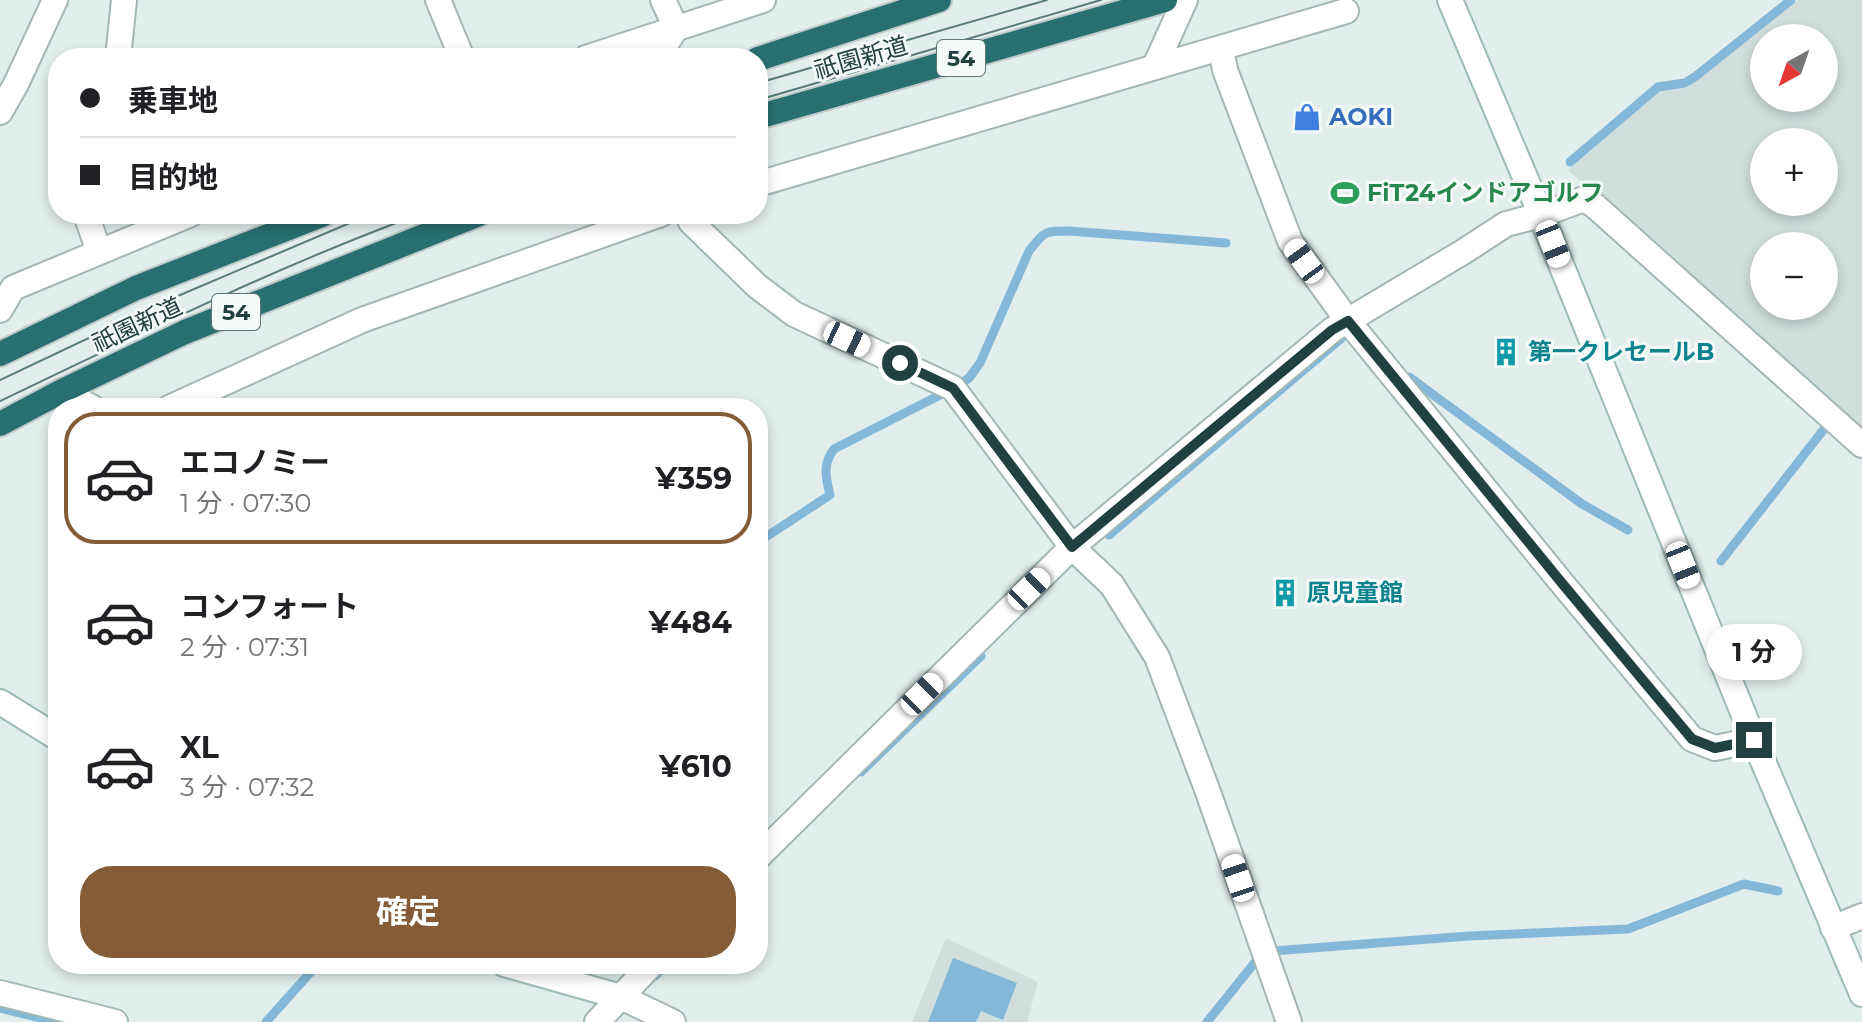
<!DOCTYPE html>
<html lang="ja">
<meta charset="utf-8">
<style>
body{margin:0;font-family:Montserrat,"Noto Sans JP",sans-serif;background:#f6f6f6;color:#202124;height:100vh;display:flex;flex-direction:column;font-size:30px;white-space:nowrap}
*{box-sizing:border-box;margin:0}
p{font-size:26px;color:#757577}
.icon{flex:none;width:44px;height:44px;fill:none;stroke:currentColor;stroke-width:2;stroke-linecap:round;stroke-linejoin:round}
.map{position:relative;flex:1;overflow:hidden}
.sheet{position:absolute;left:48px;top:398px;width:720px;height:576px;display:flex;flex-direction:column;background:#fff;border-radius:32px;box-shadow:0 4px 12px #0003}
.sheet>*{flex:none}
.top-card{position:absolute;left:48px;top:48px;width:720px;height:176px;border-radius:32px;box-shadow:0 4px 12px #0003;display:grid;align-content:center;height:176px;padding:0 32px;background:#fff}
.needle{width:52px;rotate:220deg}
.buttons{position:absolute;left:1750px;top:24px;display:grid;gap:16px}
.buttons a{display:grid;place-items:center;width:88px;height:88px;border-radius:50%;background:#fff;box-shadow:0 4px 12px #0003;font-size:40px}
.end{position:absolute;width:36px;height:36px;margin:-18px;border:10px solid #204140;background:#fff;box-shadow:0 0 0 4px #fff}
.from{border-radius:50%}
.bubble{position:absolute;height:56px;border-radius:28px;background:#fff;box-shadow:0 4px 12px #0003;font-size:26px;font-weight:700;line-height:56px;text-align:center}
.car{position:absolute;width:24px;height:48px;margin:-24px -12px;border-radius:10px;box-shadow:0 0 6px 2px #0007;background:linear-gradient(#fff 24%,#345 0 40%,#fff 0 76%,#345 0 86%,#fff 0)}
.top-card b{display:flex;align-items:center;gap:28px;height:76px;font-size:30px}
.top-card b+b{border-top:2px solid #e0e0e0}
.top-card i{width:20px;height:20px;background:#202124}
ul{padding:14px 0 0;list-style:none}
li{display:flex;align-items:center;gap:24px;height:132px;margin:0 16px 12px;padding:0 16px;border:4px solid transparent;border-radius:32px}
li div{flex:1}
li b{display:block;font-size:30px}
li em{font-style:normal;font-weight:700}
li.on{border-color:#845c37}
li>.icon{width:72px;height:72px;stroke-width:1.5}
.cta{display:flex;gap:16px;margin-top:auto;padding:16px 32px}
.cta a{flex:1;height:92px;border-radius:32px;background:#845c37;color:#fff;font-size:32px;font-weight:700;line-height:92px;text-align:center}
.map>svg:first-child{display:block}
.built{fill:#d0dedc;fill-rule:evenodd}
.water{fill:#84b8d9}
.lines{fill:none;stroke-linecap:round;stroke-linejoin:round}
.stream{stroke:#84b8d9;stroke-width:9}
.street-casing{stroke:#a4b7b5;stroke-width:28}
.secondary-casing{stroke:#9fbbb8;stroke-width:28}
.highway-casing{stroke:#c1caca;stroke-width:28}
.street{stroke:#fff;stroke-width:24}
.secondary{stroke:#fff;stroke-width:24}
.highway{stroke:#286f71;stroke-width:24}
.tram{stroke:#5a7d7c;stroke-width:2}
.route{stroke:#204140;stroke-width:10}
.labels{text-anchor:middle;stroke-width:6;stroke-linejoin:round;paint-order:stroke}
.shield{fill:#f3faf8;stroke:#5f7877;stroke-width:2}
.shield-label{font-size:22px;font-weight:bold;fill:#204140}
.street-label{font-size:24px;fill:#204140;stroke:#f3faf8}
.shop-label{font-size:24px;font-weight:bold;fill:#366cbe;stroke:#f3faf8;text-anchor:start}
.leisure-label{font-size:24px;font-weight:bold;fill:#27864d;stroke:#f3faf8;text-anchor:start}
.culture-label{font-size:24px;font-weight:bold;fill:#0d838f;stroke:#f3faf8;text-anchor:start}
</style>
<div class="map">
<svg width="1862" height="1022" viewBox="0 0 1862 1022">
<rect width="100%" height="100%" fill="#e2eeec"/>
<path class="built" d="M1798 0H1862V433L1568 170 1660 91 1688 87ZM1764 38H1824V98H1764ZM1764 142H1824V202H1764ZM1764 246H1824V306H1764Z
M946 938 1038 982 1027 1022H912Z"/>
<path class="water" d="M953 958 1017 983 1003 1020 981 1011 976 1022H928Z"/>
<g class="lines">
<path class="stream" d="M1570 162 1658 87 1685 83 1696 76 1791 0
M1409 377 1582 504 1628 530
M959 385 969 378 980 363 1029 251C1045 231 1044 231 1069 231L1226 243
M1109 535 1344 336
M758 542 830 495C826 478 822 465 834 449L944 393
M1721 561 1828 424
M861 772 981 656
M1273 951 1469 936 1628 929 1744 884 1778 891
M655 976 667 964
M0 1008 56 1022
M266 1022 318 964
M1207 1022 1256 961"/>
<defs>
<path id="street" d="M438 0 462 58
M1221 49 1225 70 1290 241 1348 321 1561 582 1692 739 1715 748 1754 740
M118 58 124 0
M586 58 763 0
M657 58 676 28 663 0
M1155 66 1185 0
M0 112 16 84 55 0
M758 184 1346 11
M86 214 99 252
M688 214 691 222 757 286 794 314 953 388 1072 547 1112 585 1157 657 1208 792 1289 1022
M0 310 13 288 191 214
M62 391 93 408
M169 408 362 320 661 214
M758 857 1072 547 1332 330 1463 252 1506 224 1541 215 1584 199 1595 206 1862 445
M1833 928 1862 916
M0 993 115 1022
M621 997 673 1022
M597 1022 652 964"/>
<path id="secondary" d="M1450 0 1541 215 1754 740 1862 994
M0 702 58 738
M504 964 621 997"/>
<path id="highway" d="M758 59 939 0
M758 117 1165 0
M0 354 136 288 324 214
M0 424 62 391 185 332 479 214"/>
</defs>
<use href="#street" class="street-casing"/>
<use href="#secondary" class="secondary-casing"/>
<use href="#highway" class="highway-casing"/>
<use href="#street" class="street"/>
<use href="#secondary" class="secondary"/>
<use href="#highway" class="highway"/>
<path class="tram" d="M758 83 1047 0
M758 100 1101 0
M0 380 173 298 371 214
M0 401C138 335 276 267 420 214"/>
</g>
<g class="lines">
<path class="route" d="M900 363 953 388 1072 547 1332 330 1348 321 1561 582 1692 739 1715 748 1754 740"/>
</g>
<defs>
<symbol id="shop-bare" viewBox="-9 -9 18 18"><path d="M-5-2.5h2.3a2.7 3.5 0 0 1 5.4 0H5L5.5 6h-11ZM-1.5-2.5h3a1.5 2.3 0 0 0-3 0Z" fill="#3f7fe0" stroke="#f3faf8" stroke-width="2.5" paint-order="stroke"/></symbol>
<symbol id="stadium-bare" viewBox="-9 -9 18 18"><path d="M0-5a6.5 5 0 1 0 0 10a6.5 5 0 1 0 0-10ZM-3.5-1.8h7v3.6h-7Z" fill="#2e9e5b" stroke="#f3faf8" stroke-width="2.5" paint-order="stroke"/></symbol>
<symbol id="building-bare" viewBox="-9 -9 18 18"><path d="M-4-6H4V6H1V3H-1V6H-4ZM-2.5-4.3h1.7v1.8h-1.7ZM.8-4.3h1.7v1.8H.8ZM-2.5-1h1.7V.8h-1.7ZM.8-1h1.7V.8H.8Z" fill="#0f9aa8" stroke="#f3faf8" stroke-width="2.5" paint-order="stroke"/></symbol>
</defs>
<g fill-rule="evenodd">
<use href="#shop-bare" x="1287" y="97" width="40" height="40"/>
<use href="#stadium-bare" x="1325" y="173" width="40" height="40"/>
<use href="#building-bare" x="1486" y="332" width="40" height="40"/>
<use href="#building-bare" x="1265" y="573" width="40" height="40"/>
</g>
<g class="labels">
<g class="shield">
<rect x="937" y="40" width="48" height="36" rx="6"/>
<rect x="212" y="294" width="48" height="36" rx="6"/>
</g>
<g class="shield-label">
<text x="961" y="66">54</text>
<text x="236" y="320">54</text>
</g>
<g class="street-label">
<text transform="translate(861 58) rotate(-16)" y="8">祇園新道</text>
<text transform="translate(137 325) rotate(-25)" y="8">祇園新道</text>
</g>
<g class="shop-label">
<text x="1329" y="125">AOKI</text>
</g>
<g class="leisure-label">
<text x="1367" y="201">FiT24インドアゴルフ</text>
</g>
<g class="culture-label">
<text x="1528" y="360">第一クレセールB</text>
<text x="1307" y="601">原児童館</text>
</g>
</g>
</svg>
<div class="buttons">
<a><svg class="needle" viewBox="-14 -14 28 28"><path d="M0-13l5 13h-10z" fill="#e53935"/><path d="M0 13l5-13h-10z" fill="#757577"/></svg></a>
<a>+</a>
<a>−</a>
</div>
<i class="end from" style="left:900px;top:363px"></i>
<i class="end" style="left:1754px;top:740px"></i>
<div class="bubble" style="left:1706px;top:624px;width:96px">1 分</div>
<i class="car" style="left:1553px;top:244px;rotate:158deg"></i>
<i class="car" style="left:1304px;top:261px;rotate:324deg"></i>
<i class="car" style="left:847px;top:339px;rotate:115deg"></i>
<i class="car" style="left:1683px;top:565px;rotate:158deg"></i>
<i class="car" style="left:1029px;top:589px;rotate:46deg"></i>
<i class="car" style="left:922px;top:694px;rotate:45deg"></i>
<i class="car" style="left:1238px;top:878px;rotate:341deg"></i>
<div class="top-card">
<b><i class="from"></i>乗車地</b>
<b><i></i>目的地</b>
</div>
<section class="sheet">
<ul>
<li class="on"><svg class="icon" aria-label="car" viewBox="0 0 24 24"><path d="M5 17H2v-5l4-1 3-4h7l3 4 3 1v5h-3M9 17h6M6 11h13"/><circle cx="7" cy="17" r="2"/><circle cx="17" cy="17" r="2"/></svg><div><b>エコノミー</b><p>1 分 · 07:30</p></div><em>¥359</em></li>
<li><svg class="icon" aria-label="car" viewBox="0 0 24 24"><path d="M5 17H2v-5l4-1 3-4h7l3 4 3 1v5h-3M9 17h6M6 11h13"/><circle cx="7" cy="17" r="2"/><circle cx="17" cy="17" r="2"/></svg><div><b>コンフォート</b><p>2 分 · 07:31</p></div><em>¥484</em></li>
<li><svg class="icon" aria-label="car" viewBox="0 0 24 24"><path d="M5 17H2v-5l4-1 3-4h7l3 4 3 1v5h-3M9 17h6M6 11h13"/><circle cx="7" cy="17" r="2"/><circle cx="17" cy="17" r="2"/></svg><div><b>XL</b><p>3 分 · 07:32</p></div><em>¥610</em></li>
</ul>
<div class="cta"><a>確定</a></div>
</section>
</div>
